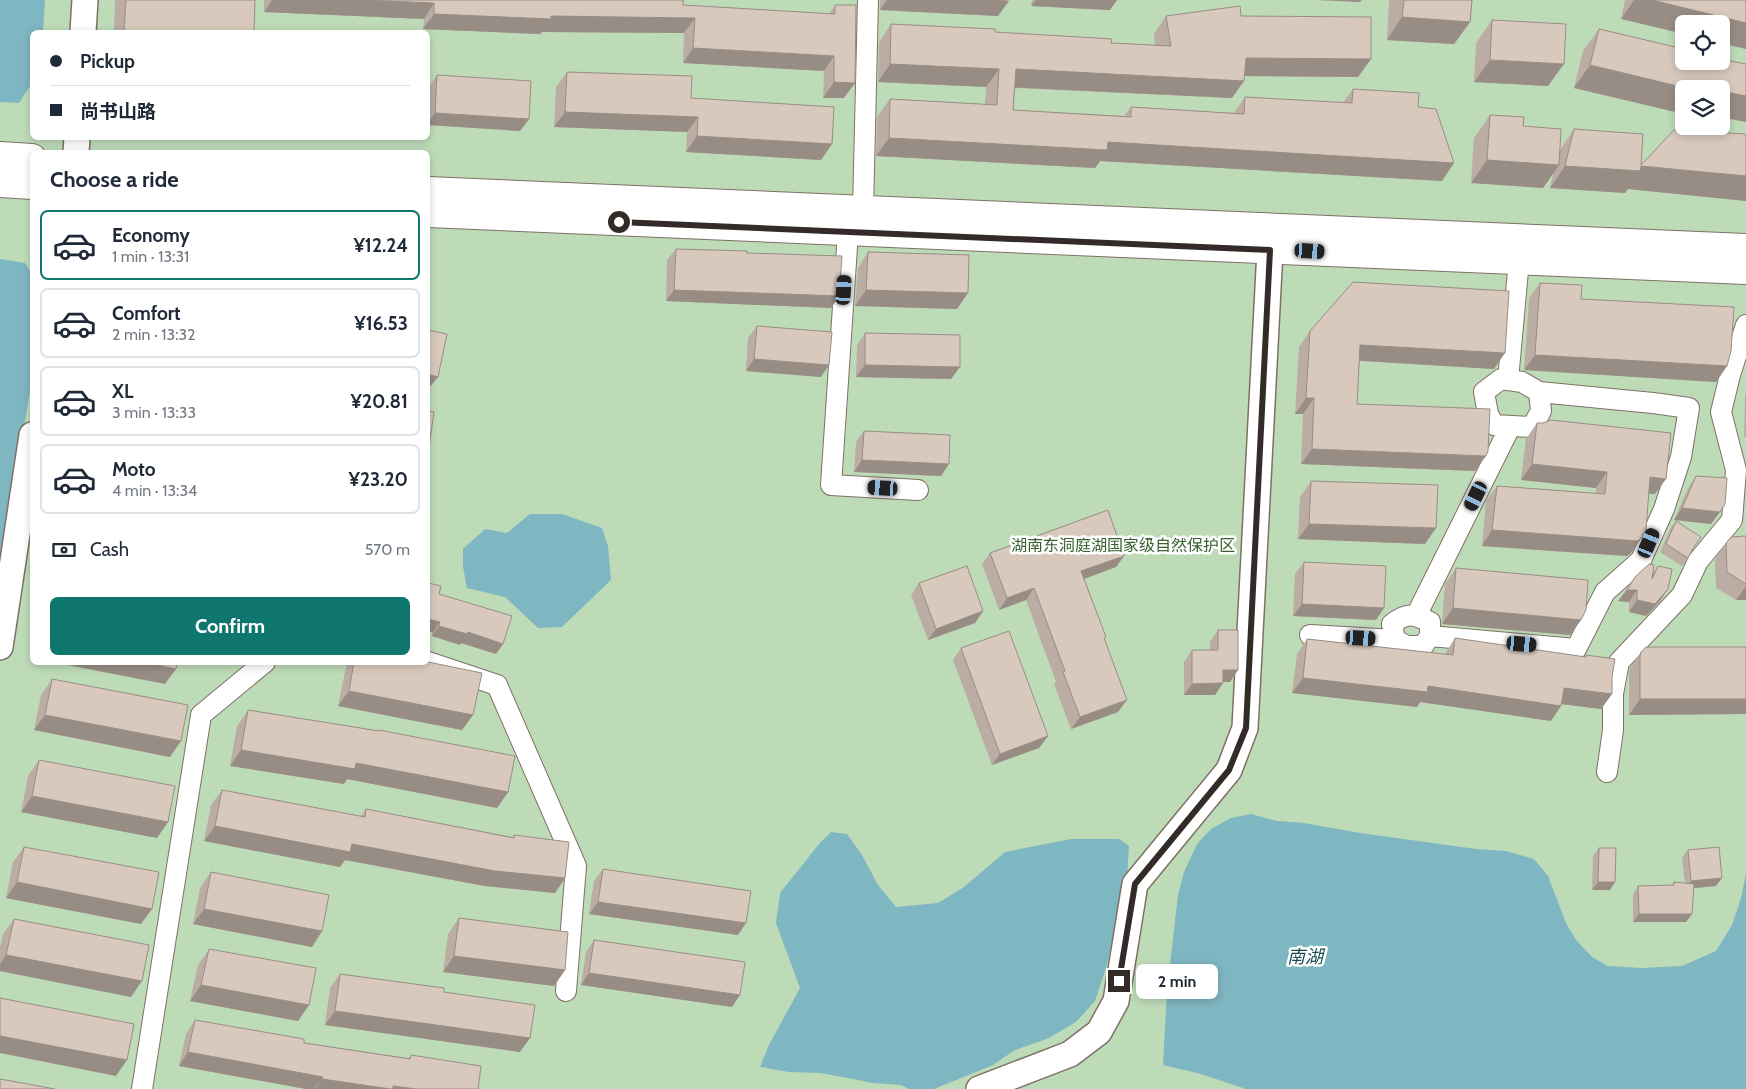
<!DOCTYPE html>
<meta charset="utf-8">
<style>
body{margin:0;font-family:Cabin,"Noto Sans SC",sans-serif;background:#f2f2f3;color:#1f2937;height:100vh;display:flex;flex-direction:column;font-size:19px;white-space:nowrap}
*{box-sizing:border-box;margin:0}
p{font-size:16px;color:#747a83}
.icon{flex:none;width:28px;height:28px;fill:none;stroke:currentColor;stroke-width:2;stroke-linecap:round;stroke-linejoin:round}
.map{position:relative;flex:1;overflow:hidden}
.drawer{position:absolute;left:30px;top:150px;width:400px;height:515px;display:flex;flex-direction:column;background:#fff;border-radius:8px;box-shadow:0 2px 8px #0003}
.drawer>*{flex:none}
.banner{position:absolute;left:30px;top:30px;width:400px;height:110px;border-radius:8px;box-shadow:0 2px 8px #0003;display:grid;align-content:center;height:110px;padding:0 20px;background:#fff}
.tools{position:absolute;left:1675px;top:15px;display:grid;gap:10px}
.tools a{display:grid;place-items:center;width:55px;height:55px;border-radius:8px;background:#fff;box-shadow:0 2px 8px #0003;font-size:25px}
.end{position:absolute;width:22px;height:22px;margin:-11px;border:6px solid #322b27;background:#fff;box-shadow:0 0 0 2px #fff}
.from{border-radius:50%}
.bubble{position:absolute;height:35px;border-radius:8px;background:#fff;box-shadow:0 2px 8px #0003;font-size:16px;font-weight:800;line-height:35px;text-align:center}
.car{position:absolute;width:15px;height:30px;margin:-15px -8px;border-radius:6px;box-shadow:0 0 4px 1px #0007;background:linear-gradient(#222 24%,#8ab4d8 0 40%,#222 0 76%,#8ab4d8 0 86%,#222 0)}
.banner b{display:flex;align-items:center;gap:18px;height:48px;font-size:19px}
.banner b+b{border-top:1px solid #e0e1e3}
.banner i{width:12px;height:12px;background:#1f2937}
ul{padding:0;list-style:none}
li{display:flex;align-items:center;gap:15px;height:70px;margin:0 10px 8px;padding:0 10px;border:2px solid #e0e1e3;border-radius:8px}
li div{flex:1}
li b{display:block;font-size:19px}
li em{font-style:normal;font-weight:800}
li.on{border-color:#0f766e}
li>.icon{width:45px;height:45px;stroke-width:1.5}
h2{padding:0 20px;font-size:22px;line-height:60px}
.pay{display:flex;align-items:center;gap:12px;height:55px;padding:0 20px;font-size:19px}
.pay p{margin-inline-start:auto}
.primary-button{display:flex;gap:10px;margin-top:auto;padding:10px 20px}
.primary-button a{flex:1;height:58px;border-radius:8px;background:#0f766e;color:#fff;font-size:20px;font-weight:800;line-height:58px;text-align:center}
.map>svg:first-child{display:block}
.green{fill:#bedbb8;fill-rule:evenodd}
.water{fill:#7eb6c1}
.lines{fill:none;stroke-linecap:round;stroke-linejoin:round}
.minor-casing{stroke:#7f7066;stroke-width:22}
.tertiary-casing{stroke:#7f7066;stroke-width:28}
.primary-casing{stroke:#7f7066;stroke-width:30}
.minor{stroke:#fff;stroke-width:20}
.tertiary{stroke:#fff;stroke-width:25}
.primary{stroke:#fff;stroke-width:28}
.wall{fill:#bbada3}
.shaded-wall{fill:#988d84}
.building{fill:#d9c9bd;stroke:#988d84}
.route{stroke:#322b27;stroke-width:6}
.labels{text-anchor:middle;stroke-width:5;stroke-linejoin:round;paint-order:stroke}
.park-label{font-size:16px;fill:#38612f;stroke:#fff}
.water-label{font-size:18px;font-style:italic;fill:#184b54;stroke:#fff}
</style>
<div class="map">
<svg width="1746" height="1089" viewBox="0 0 1746 1089">
<rect width="100%" height="100%" fill="#fff4ed"/>
<path class="green" d="M0 0H1746V1089H0ZM1684 24H1721V61H1684ZM32 32H428V138H32ZM1684 89H1721V126H1684ZM32 152H428V662H32Z"/>
<path class="water" d="M0 0H45L43 32H32V83L19 103 0 102Z
M0 259 25 263 32 275V378L16 476 0 605Z
M530 514H562L602 528 608 546 611 580 562 627 538 628 505 597 467 588 463 567V549L485 529 507 533Z
M1251 814 1277 821 1304 823 1360 833 1476 849 1506 851 1534 859 1548 876 1566 923 1576 940 1592 957 1608 966 1642 968 1682 966 1716 951 1732 925 1741 898 1746 874V1089H1246L1201 1074 1163 1065 1167 991 1178 895 1184 872 1197 844 1211 829 1231 818Z
M831 832 847 834 862 855 878 885 896 907 938 903 964 887 1005 852 1071 839H1119L1129 846 1127 878 1106 968 1095 1001 1076 1022 1049 1038 1015 1050 993 1065 934 1089H909L901 1085 873 1083 821 1073 789 1072 760 1067 769 1045 800 988 776 923 780 893 819 844Z"/>
<g class="lines">
<defs>
<path id="minor" d="M863 210 868 0
M848 232 831 485 918 490
M1508 380 1519 260
M1416 616 1510 427
M1310 635 1395 640 1392 624C1407 612 1413 614 1430 622V636L1423 646H1407L1395 640
M1430 636 1576 649 1605 592 1641 560 1664 509 1681 457 1689 408 1653 403 1539 392 1522 382 1501 379 1484 392 1488 414 1494 425 1532 427 1541 411 1539 392
M428 662 497 685 576 866 566 991
M1607 772 1613 730V694L1619 662 1682 595 1698 561 1732 520 1736 470 1721 412 1730 375 1746 325
M142 1089 201 715 265 662"/>
<path id="tertiary" d="M83 32 85 0
M76 152 77 138
M0 647 32 435
M979 1089 1070 1054 1099 1032 1116 1001 1135 884 1229 770 1245 728 1270 250"/>
<path id="primary" d="M0 156 32 158
M0 183 32 185
M428 191 1746 248
M428 213 1746 270"/>
</defs>
<use href="#minor" class="minor-casing"/>
<use href="#tertiary" class="tertiary-casing"/>
<use href="#primary" class="primary-casing"/>
<use href="#minor" class="minor"/>
<use href="#tertiary" class="tertiary"/>
<use href="#primary" class="primary"/>
</g>
<path class="wall" d="M115 0H255L254 32H114Z
M264 0H683V5L829 14 835 5 844 98H823L824 71 683 63 684 33 542 32 540 34 423 29 424 19 264 12Z
M880 0H1009L998 16 880 10Z
M1032 0H1117L1110 10 1031 6Z
M1390 0H1472L1470 22 1454 44 1387 40 1389 1Z
M1625 0H1746V49L1721 43V24L1621 19Z
M1166 16H1241L1371 59 1358 77 1245 76 1232 98 1015 88 1013 110 1124 116 1131 107 1234 113 1245 97 1343 103 1353 89 1418 107 1454 163 1442 181 1100 161 1095 168 876 156 877 117 890 99 985 104 986 87 878 82 879 42 891 24 1111 43 1155 45 1154 34Z
M1492 20 1548 86 1474 82 1476 43Z
M1599 29 1684 61 1746 64V122L1721 117V89H1684V114L1574 88 1583 51Z
M567 72 691 98 821 160 686 152 687 132 554 127 556 87Z
M437 75 529 119 520 131 428 125 429 87Z
M1490 115 1523 126 1560 150 1574 129 1641 165 1746 136V201L1628 189 1625 193 1550 188 1553 174 1543 188 1471 183 1474 138Z
M676 249 747 253 839 296 831 308 666 301 667 260Z
M868 252 957 309 855 306 858 268Z
M1540 283 1581 299 1727 366 1716 382 1524 370 1529 298Z
M757 326 821 377 746 371 748 338Z
M1310 331 1494 369 1359 361 1357 404 1475 471 1301 464 1303 414H1295L1299 347Z
M865 333 951 379 856 377 857 345Z
M1746 393V437H1744L1745 394Z
M1537 423 1655 494H1648L1642 537 1631 553 1627 556 1482 546 1486 501 1497 486 1596 493V488L1521 480 1526 439Z
M864 431 941 476 854 472 856 442Z
M1696 476 1711 524 1674 520 1688 488Z
M1311 481 1425 544 1298 539 1300 497Z
M1676 521 1692 550 1688 558 1682 566 1660 552 1670 529Z
M1746 536V600H1736L1716 588 1715 559 1726 543Z
M990 553 1124 556 1116 567 1084 579 1104 640 1118 712 1071 729 1054 684 1056 682 1026 600 999 610 982 564Z
M1304 562 1376 620 1293 616 1295 574Z
M1658 566 1668 589 1660 601 1646 616 1629 612V602L1618 601 1635 577 1653 573Z
M1456 568 1581 620 1570 635 1442 624 1445 584Z
M919 583 983 611 975 623 928 640 911 595Z
M439 594 496 654 461 643 460 645 432 636Z
M1218 630 1238 670 1230 682H1223V683L1215 695H1184V662L1192 650H1210V642Z
M1455 638 1585 657 1586 655 1612 677V694L1601 709 1561 704 1551 721 1420 702 1417 707 1292 693 1297 654 1307 639 1445 654Z
M32 644V659L30 658Z
M1746 647V714L1629 715V672L1630 668 1641 652Z
M961 648 1048 736 1039 748 992 765 953 660Z
M347 662H428L473 715 462 730 338 706Z
M52 679 170 757 34 730 41 695Z
M248 710 378 731 379 730 508 792 497 808 347 779 344 784 230 766 237 726Z
M39 760 157 838 21 812 28 776Z
M222 790 361 816 366 809 513 837 514 835 565 878 555 893 485 886 345 860 340 867 204 841 211 805Z
M24 847 141 924 6 898 13 862Z
M1599 848 1615 882 1610 890H1592L1593 856Z
M1688 850 1716 886 1693 888 1686 922H1633V894L1638 886 1672 885 1674 882 1685 883 1682 858Z
M603 869 738 935 589 914 594 881Z
M211 872 322 931 312 947 193 924 200 888Z
M459 918 565 970 554 986 443 972 448 934Z
M14 919 131 997 0 971V947L3 934Z
M594 940 740 995 732 1007 581 985 586 952Z
M209 949 309 1005 298 1021 190 1001 198 965Z
M340 974 444 992 520 1052 325 1025 330 988Z
M195 1020 304 1043 409 1058 411 1055 478 1089H306L179 1066 186 1034Z"/>
<path class="shaded-wall" d="M272 0H361L434 3 424 19 264 12Z
M887 0H998L1009 1 998 16 880 10Z
M1036 0H1117L1110 10 1031 6Z
M1315 0H1362L1360 2Z
M1634 0H1652L1746 23V49L1721 43V24H1684V34L1621 19Z
M434 14 695 18 684 33 542 32 540 34 423 29Z
M1402 17 1470 22 1454 44 1387 40Z
M693 48 834 56 824 71 683 63Z
M1246 58 1371 59 1358 77 1233 76Z
M1490 60 1564 64 1548 86 1474 82Z
M890 64 999 69 986 87 878 82Z
M1590 65 1690 89H1684V114L1574 88Z
M1016 69 1244 81 1232 98 1003 87Z
M834 82 855 83 844 98H823Z
M1721 91 1746 96V122L1721 117Z
M565 112 698 117 687 132 554 127Z
M435 113 529 119 520 131 428 125V123Z
M697 136 832 144 821 160 686 152Z
M889 138 1108 142 1454 163 1442 181 1100 161 1095 168 876 156Z
M1487 160 1559 165 1543 188 1471 183Z
M1565 166H1641L1746 176V201L1628 189 1625 193 1550 188Z
M674 290 839 296 831 308 666 301Z
M866 290 968 293 957 309 855 306Z
M1360 345 1505 353 1494 369 1349 360Z
M1535 355 1727 366 1716 382 1524 370Z
M754 359 829 365 821 377 746 371Z
M865 365 960 367 951 379 856 377Z
M428 374 438 377 429 388H428Z
M1306 398H1314L1303 414H1295Z
M1312 449 1486 456 1475 471 1301 464Z
M862 460 949 464 941 476 854 472Z
M1532 464 1607 472 1596 488 1521 480Z
M1650 477 1666 479 1655 494 1639 493Z
M1682 508 1720 512 1711 524 1674 520Z
M1309 524 1436 528 1425 544 1298 539Z
M1492 530 1642 537 1631 553 1627 556 1482 546Z
M1124 556 1116 567 1073 583 1081 571Z
M1746 586V600H1736Z
M1034 588 1026 600 999 610 1007 598Z
M1668 589 1660 601 1646 616 1629 612 1637 600Z
M1627 590H1637L1629 602 1618 601Z
M1302 604 1384 608 1376 620 1293 616Z
M1453 608 1581 620 1570 635 1442 624Z
M983 611 975 623 928 640 936 629Z
M428 619 440 622 433 633 428 631Z
M439 626 468 632 503 644 496 654 461 643 460 645 432 636Z
M52 662H143L176 669 165 684Z
M1223 670H1238L1230 682H1214Z
M1303 678 1428 686 1561 706 1551 721 1420 702 1417 707 1292 693Z
M1223 683 1215 695H1184L1192 684Z
M1564 688 1612 694 1601 709 1553 703Z
M349 691 473 715 462 730 338 706Z
M1640 699H1746V714L1629 715Z
M1127 700 1118 712 1071 729 1080 717Z
M45 715 181 741 170 757 34 730Z
M1048 736 1039 748 992 765 1000 754Z
M241 750 356 763 508 792 497 808 347 779 344 784 230 766Z
M32 796 168 822 157 838 21 812Z
M215 826 352 844 565 878 555 893 485 886 345 860 340 867 204 841Z
M1722 878 1716 886 1685 889 1691 881Z
M17 882 152 909 141 924 6 898Z
M1598 882H1615L1610 890H1592Z
M598 902 746 923 738 935 589 914Z
M204 909 322 931 312 947 193 924Z
M1639 914H1692L1686 922H1633Z
M6 955 142 981 131 997 0 971V964Z
M454 956 565 970 554 986 443 972Z
M589 973 740 995 732 1007 581 985Z
M201 985 309 1005 298 1021 190 1001Z
M335 1011 530 1038 520 1052 325 1025Z
M0 1036 127 1060 116 1076 0 1053Z
M188 1052 323 1077 314 1089H306L179 1066Z
M322 1079 393 1086 416 1089H315Z"/>
<path class="building" d="M126 0H255L254 32H124Z
M361 0H683V5L835 14V5H856L855 83 834 82V56L693 48 695 18 551 16V19L434 14V3Z
M1404 0H1472L1470 22 1402 17Z
M1652 0H1746V23Z
M1240 6 1241 16 1371 17V59L1246 58 1244 81 1016 69 1013 110 1131 117V107L1244 114 1245 97 1352 103 1353 89 1419 93 1418 107 1436 109 1454 163 1108 142 1107 150 889 138 890 99 997 105 999 69 890 64 891 24 995 29V32L1112 39 1111 43 1171 46 1166 16Z
M1492 20 1566 24 1564 64 1490 60Z
M1599 29 1684 49V61H1721V59L1746 64V96L1721 91V89H1709L1702 87V89H1690L1590 65Z
M567 72 692 76 691 98 834 107 832 144 697 136 698 117 565 112Z
M437 75 531 81 529 119 435 113Z
M1490 115 1524 117 1523 126 1561 129 1559 165 1487 160Z
M1574 129 1643 134 1641 165 1674 130 1745 134 1746 136V176L1641 166 1640 171 1565 166Z
M676 249 747 251V253L842 256 839 296 674 290Z
M868 252 969 255 968 293 866 290Z
M1353 282 1509 291 1505 353 1360 345 1357 404 1490 409 1488 451 1486 456 1312 449 1314 398H1306L1310 331Z
M1540 283 1582 285 1581 299 1734 307 1731 351 1727 366 1535 355Z
M757 326 832 332 829 365 754 359Z
M428 330 447 334 438 377 428 374Z
M865 333 960 335V367L865 365Z
M428 411 434 412 428 454Z
M1551 420 1671 433 1666 479 1650 477 1646 530 1642 537 1638 541 1492 530 1497 486 1605 494 1607 472 1532 464 1537 423H1543Z
M864 431 950 435 949 464 862 460Z
M1696 476 1727 478 1725 504 1720 512 1682 508Z
M1311 481 1438 485 1436 528 1309 524Z
M1108 510 1124 556 1081 571 1106 637 1104 638 1127 700 1080 717 1063 672 1065 671 1034 588 1007 598 990 553Z
M1676 521 1701 537 1693 548 1688 558 1666 544Z
M1746 536V584L1727 572 1726 543 1731 537Z
M1304 562 1386 566 1384 608 1302 604Z
M1649 564 1654 565 1652 579 1658 566 1672 569 1668 589 1655 604 1637 600V590H1627L1635 577Z
M967 566 983 611 936 629 919 583Z
M1456 568 1588 580 1586 610 1581 620 1453 608Z
M428 583 441 586 439 594 512 616 503 644 468 632 467 634 439 626 440 622 428 619Z
M1218 630H1238V670H1223V683L1192 684V650H1218Z
M1009 631 1048 736 1000 754 961 648Z
M1455 638 1586 657V655L1615 659 1612 677V694L1564 688 1561 706 1428 686 1427 692 1303 678 1307 639 1453 655Z
M1646 647H1746V699H1640V656L1641 652Z
M143 662H177L176 669Z
M354 662H428L482 673 473 715 349 691Z
M52 679 188 705 181 741 45 715Z
M248 710 379 731V730L515 756 508 792 356 763 355 769 241 750Z
M39 760 175 786 168 822 32 796Z
M222 790 365 817 366 809 514 838V835L569 842 565 878 495 871 352 844 350 852 215 826Z
M24 847 159 872 152 909 17 882Z
M1719 847 1722 878 1691 881 1688 850Z
M1599 848H1616L1615 882H1598Z
M603 869 751 891 746 923 598 902Z
M211 872 329 895 322 931 204 909Z
M1674 882 1694 884 1692 914H1639L1638 886 1674 885Z
M459 918 568 932 565 970 454 956Z
M14 919 149 945 142 981 6 955Z
M594 940 745 962 740 995 589 973Z
M209 949 316 968 309 1005 201 985Z
M340 974 444 988V992L535 1005 530 1038 335 1011Z
M0 998 134 1024 127 1060 0 1036Z
M195 1020 304 1039V1043L410 1059 411 1055 481 1066 478 1089H416L393 1086V1089H391L322 1079 323 1077 188 1052Z
M0 1079 55 1089H0Z"/>
<g class="lines">
<path class="route" d="M619 222 1270 250 1246 728 1229 770 1135 884 1119 981"/>
</g>
<g class="labels">
<g class="park-label">
<text x="1123" y="551">湖南东洞庭湖国家级自然保护区</text>
</g>
<g class="water-label">
<text x="1305" y="963">南湖</text>
</g>
</g>
</svg>
<div class="tools">
<a><svg class="icon" aria-label="locate" viewBox="0 0 24 24"><circle cx="12" cy="12" r="6"/><path d="M12 2v4M12 18v4M2 12h4M18 12h4"/></svg></a>
<a><svg class="icon" aria-label="layers" viewBox="0 0 24 24"><path d="M12 4l9 5-9 5-9-5zM3 14l9 5 9-5"/></svg></a>
</div>
<i class="end from" style="left:619px;top:222px"></i>
<i class="end" style="left:1119px;top:981px"></i>
<div class="bubble" style="left:1136px;top:964px;width:82px">2 min</div>
<i class="car" style="left:1310px;top:251px;rotate:93deg"></i>
<i class="car" style="left:844px;top:290px;rotate:4deg"></i>
<i class="car" style="left:883px;top:488px;rotate:273deg"></i>
<i class="car" style="left:1476px;top:496px;rotate:206deg"></i>
<i class="car" style="left:1649px;top:543px;rotate:23deg"></i>
<i class="car" style="left:1361px;top:638px;rotate:93deg"></i>
<i class="car" style="left:1522px;top:644px;rotate:95deg"></i>
<div class="banner">
<b><i class="from"></i>Pickup</b>
<b><i></i>尚书山路</b>
</div>
<section class="drawer">
<h2>Choose a ride</h2>
<ul>
<li class="on"><svg class="icon" aria-label="car" viewBox="0 0 24 24"><path d="M5 17H2v-5l4-1 3-4h7l3 4 3 1v5h-3M9 17h6M6 11h13"/><circle cx="7" cy="17" r="2"/><circle cx="17" cy="17" r="2"/></svg><div><b>Economy</b><p>1 min · 13:31</p></div><em>¥12.24</em></li>
<li><svg class="icon" aria-label="car" viewBox="0 0 24 24"><path d="M5 17H2v-5l4-1 3-4h7l3 4 3 1v5h-3M9 17h6M6 11h13"/><circle cx="7" cy="17" r="2"/><circle cx="17" cy="17" r="2"/></svg><div><b>Comfort</b><p>2 min · 13:32</p></div><em>¥16.53</em></li>
<li><svg class="icon" aria-label="car" viewBox="0 0 24 24"><path d="M5 17H2v-5l4-1 3-4h7l3 4 3 1v5h-3M9 17h6M6 11h13"/><circle cx="7" cy="17" r="2"/><circle cx="17" cy="17" r="2"/></svg><div><b>XL</b><p>3 min · 13:33</p></div><em>¥20.81</em></li>
<li><svg class="icon" aria-label="car" viewBox="0 0 24 24"><path d="M5 17H2v-5l4-1 3-4h7l3 4 3 1v5h-3M9 17h6M6 11h13"/><circle cx="7" cy="17" r="2"/><circle cx="17" cy="17" r="2"/></svg><div><b>Moto</b><p>4 min · 13:34</p></div><em>¥23.20</em></li>
</ul>
<div class="pay"><svg class="icon" aria-label="cash" viewBox="0 0 24 24"><path d="M3 7h18v10H3z"/><circle cx="12" cy="12" r="2"/></svg>Cash<p>570 m</p></div>
<div class="primary-button"><a>Confirm</a></div>
</section>
</div>
